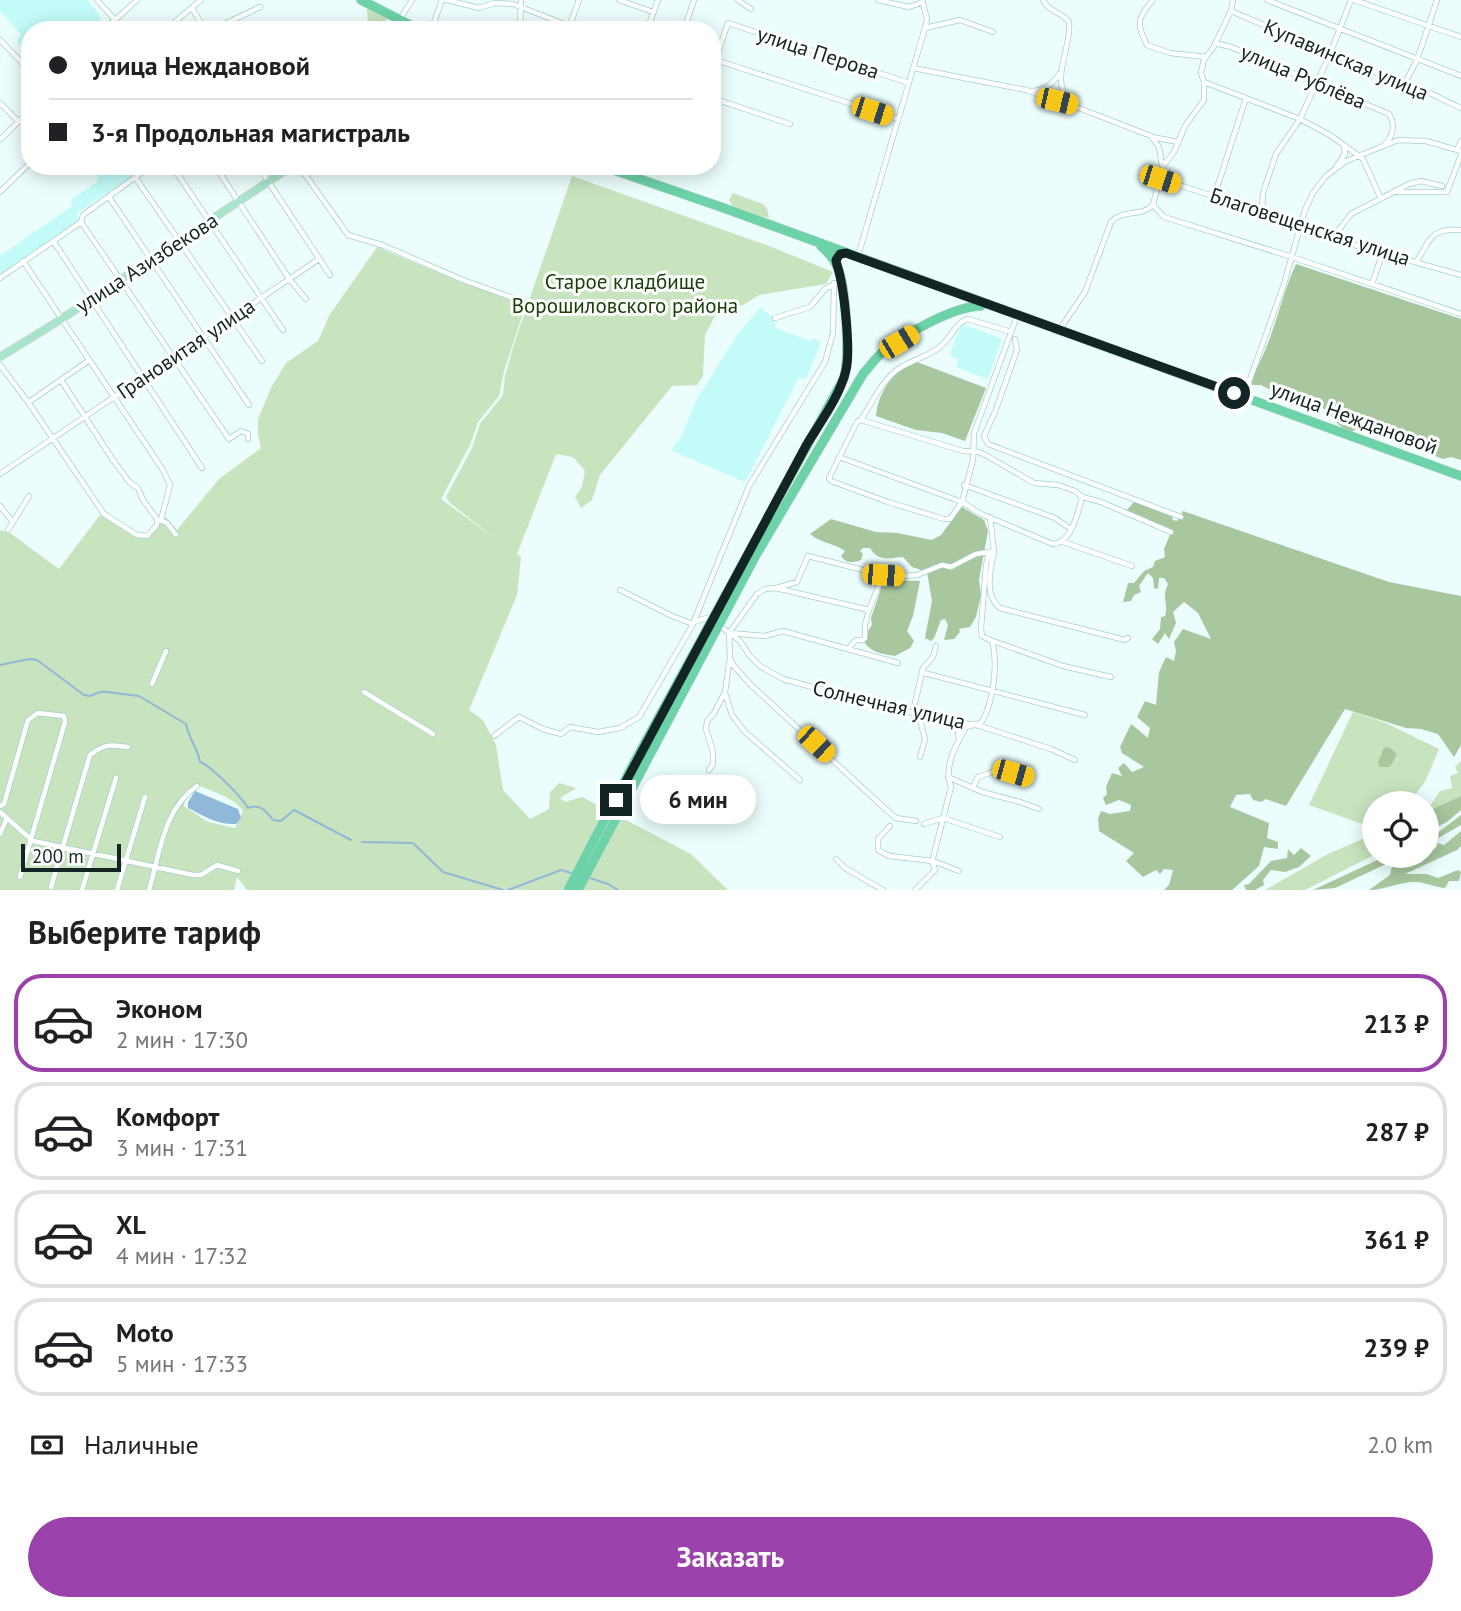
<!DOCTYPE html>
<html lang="ru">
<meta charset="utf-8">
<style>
body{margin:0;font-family:"PT Sans",sans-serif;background:#f2f2f2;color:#202124;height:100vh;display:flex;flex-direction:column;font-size:26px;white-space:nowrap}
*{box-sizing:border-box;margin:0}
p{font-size:23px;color:#757577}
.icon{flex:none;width:38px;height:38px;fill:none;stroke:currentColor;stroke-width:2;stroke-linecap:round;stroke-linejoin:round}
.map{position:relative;height:890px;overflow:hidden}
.details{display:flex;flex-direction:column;background:#fff;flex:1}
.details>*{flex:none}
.hud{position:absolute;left:21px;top:21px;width:700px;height:154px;border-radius:28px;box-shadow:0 4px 18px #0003;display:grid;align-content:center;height:154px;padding:0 28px;background:#fff}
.tools{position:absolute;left:1362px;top:791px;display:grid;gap:14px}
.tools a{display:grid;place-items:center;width:77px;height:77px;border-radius:50%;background:#fff;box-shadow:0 4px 18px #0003;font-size:35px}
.scale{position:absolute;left:21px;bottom:18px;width:100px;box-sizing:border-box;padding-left:7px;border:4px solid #122423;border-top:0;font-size:19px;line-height:24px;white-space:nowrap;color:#122423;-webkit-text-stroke:5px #fff;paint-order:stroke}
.end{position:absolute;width:32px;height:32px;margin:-16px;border:9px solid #122423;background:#fff;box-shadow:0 0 0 4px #fff}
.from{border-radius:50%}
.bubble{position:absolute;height:49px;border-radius:24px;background:#fff;box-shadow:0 4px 18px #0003;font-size:23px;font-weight:800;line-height:49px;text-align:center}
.car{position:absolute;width:21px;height:42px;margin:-21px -10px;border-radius:9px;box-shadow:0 0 5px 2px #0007;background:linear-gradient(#f5c518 24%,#345 0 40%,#f5c518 0 76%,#345 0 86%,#f5c518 0)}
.hud b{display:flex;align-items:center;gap:24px;height:66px;font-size:26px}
.hud b+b{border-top:2px solid #e0e0e0}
.hud i{width:18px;height:18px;background:#202124}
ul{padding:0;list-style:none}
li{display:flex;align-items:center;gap:21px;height:98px;margin:0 14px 10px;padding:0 14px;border:4px solid #e0e0e0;border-radius:28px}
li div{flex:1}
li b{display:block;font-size:26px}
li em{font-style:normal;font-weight:800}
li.on{border-color:#9b41ab}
li>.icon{width:63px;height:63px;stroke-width:1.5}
h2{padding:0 28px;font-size:32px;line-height:84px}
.pay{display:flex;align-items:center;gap:18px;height:77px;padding:0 28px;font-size:26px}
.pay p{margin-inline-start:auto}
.action{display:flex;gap:14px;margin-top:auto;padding:14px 28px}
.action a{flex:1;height:80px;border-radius:42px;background:#9b41ab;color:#fff;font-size:28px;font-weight:800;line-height:80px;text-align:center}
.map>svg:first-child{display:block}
.built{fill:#c2fbf7}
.green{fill:#c7e4be;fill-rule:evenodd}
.forest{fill:#a8c79e}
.water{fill:#8fb8d9}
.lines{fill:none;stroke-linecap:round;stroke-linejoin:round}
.stream{stroke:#8fb8d9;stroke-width:2}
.minor-casing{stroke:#a4d1cd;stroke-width:6}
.major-casing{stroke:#d4d8d7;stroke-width:9}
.highway-casing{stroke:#d4d8d7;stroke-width:10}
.minor{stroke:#fff;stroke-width:4.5}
.major{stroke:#a7e4ca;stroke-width:7}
.highway{stroke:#6cd2a7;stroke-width:9}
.route{stroke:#122423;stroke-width:9}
.labels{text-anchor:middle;stroke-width:6;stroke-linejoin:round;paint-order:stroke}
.street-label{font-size:21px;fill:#122423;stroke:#fff}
.park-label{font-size:21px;fill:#184006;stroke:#fff}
</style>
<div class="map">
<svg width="1461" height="890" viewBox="0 0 1461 890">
<rect width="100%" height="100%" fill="#ebfdfc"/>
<path class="built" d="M0 0H87L99 14 101 24 92 30H30V56L17 41 21 35 0 10Z
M98 166H140L133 171 131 177 77 213 78 220 0 274V256L71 207 72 199 98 181Z
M761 307 775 319V328L811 341 813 338 821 342 806 379 799 377 745 482 672 451 676 441 679 442 696 401 737 335Z
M962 324 1002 339 988 379 956 367 959 359 951 356 952 348Z"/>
<path class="green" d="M367 8 387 18 384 24 377 27 368 22Z
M572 176 769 246 833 272 826 284 759 295 745 304 715 316 705 335 703 376 697 385 672 386 600 475 592 500 581 508 575 497 582 487 585 471 573 457 556 454 517 554 521 557 517 595 469 710 483 720 496 745 503 790 530 819 549 809 550 792 559 783 576 788 560 798 565 802 582 797 691 854 728 890H247L237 877 234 890H0V530L10 533 59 569 100 515 135 537 149 538 166 517 177 530 219 479 261 448 258 434V419L272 386 286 363 318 341 329 316 377 247 463 283 526 304 504 371 499 396 478 422 470 445 441 499 493 537 450 503 446 497 472 448 480 424 503 395 505 376 515 341ZM198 785C212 792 234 797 243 811L235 828 208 822 184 806 185 799Z
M733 193 763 204 767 208 769 218 735 209 729 200Z
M1353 712 1386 723 1439 749 1425 782 1409 803H1374V826L1371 827 1309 805Z
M1461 761V796L1426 812 1440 791 1452 788 1450 776 1458 773 1455 767Z
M1374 834V855L1305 890H1265L1328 854Z"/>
<path class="forest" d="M1296 264 1461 319V460L1451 457 1443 459 1358 428 1351 432C1336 426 1335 418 1324 409 1314 402 1306 406 1296 402L1292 406 1286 402V398L1261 385H1251C1254 372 1261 361 1266 348 1278 319 1283 292 1296 264Z
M917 362 986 388 965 441 942 433 916 430 876 416C878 392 894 369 917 362Z
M1134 502H1143L1171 513 1173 520 1177 521 1183 511 1389 582 1461 596V745L1454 757 1438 734 1421 729 1406 728 1345 709 1286 806 1266 799 1261 802 1253 800 1250 794 1236 795 1230 807 1269 823 1267 838 1278 842V849L1264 847 1259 866 1232 890H1164L1169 885 1173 870 1164 869 1160 874 1156 870 1143 877 1126 861 1134 853 1099 831 1098 819 1101 811 1110 814 1130 811 1131 805 1119 800 1106 805 1103 798 1107 794 1106 787 1112 773 1122 776 1118 768 1124 763 1132 772 1144 767 1122 753 1120 747 1131 724 1148 738 1150 728 1137 717 1145 701 1156 705 1159 672 1166 657 1174 661 1176 651 1174 642 1183 629 1211 639 1198 613 1184 602 1173 612 1176 623 1169 639 1165 633 1158 644 1152 639 1160 629 1161 617 1165 616C1169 603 1161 598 1168 584L1164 578H1159L1158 589 1154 588 1153 578 1148 573 1139 586 1141 592 1134 595 1131 601 1123 602 1128 583H1134L1144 571 1153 567 1155 561 1165 557 1164 549 1172 530 1115 509 1116 506 1127 510Z
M962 507 984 520 988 531 979 580 981 595 976 617 970 627 959 629 960 632 954 639 944 640 948 625 945 619 941 620 934 638 931 641 925 638 932 601 927 572 912 567 903 557C889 558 878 562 870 548H863L860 551 863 554 861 560C852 563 847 564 841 556L845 551C834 543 820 543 810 534L831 519 876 532 897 533 932 540 941 535Z
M887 580 920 581 913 616 907 631 914 641 910 648 895 656C882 654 868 652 863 639L872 625 871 618 883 583Z
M1389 747 1397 754 1390 767H1380L1378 762 1384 748Z
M1461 796V810L1447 822 1426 832V812Z
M1461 815V825L1426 845V838L1440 831Z
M1461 831V846L1457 850 1405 874H1427L1438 878 1458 870 1461 872 1459 881H1449L1445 888C1435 887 1424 882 1415 882 1399 882 1384 890 1369 890L1390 875 1392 866C1405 867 1413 856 1426 856V853L1436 848 1438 843 1444 845Z
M1301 848 1311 856 1299 867 1285 872 1271 870 1263 880 1264 885 1255 890H1246L1244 885 1249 884 1271 861 1287 858 1288 849 1294 855Z
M1386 856H1403L1335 888 1313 890Z"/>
<path class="water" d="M195 791 238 809 241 818 236 824C218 825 204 816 188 808V802Z"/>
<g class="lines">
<path class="stream" d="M0 665 29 659 37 660 84 695 90 696 100 692H107L139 696 186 724C189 739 198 749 200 762 211 766 241 796 248 808 260 803 267 812 273 820L281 821 294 810 351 840
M362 842 413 843 443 872 503 890
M590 878 608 884 618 890
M508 890 561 870 571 873"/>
<defs>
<path id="minor" d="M97 0 124 30
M447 0 479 8 494 3 513 4 580 30
M619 0 653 12
M738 0 751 9
M878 0 909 7 923 2
M1043 0C1047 11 1062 12 1069 22 1072 51 1048 78 1071 105L1151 136 1159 147 1162 165
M1153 0C1137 18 1136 24 1147 45L1170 53 1206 57
M1233 0 1231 11 1213 48 1204 59 1201 73 1204 82V100L1185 126 1174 152 1163 166 1153 205 1164 217 1292 257 1461 314
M1267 0 1461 76
M1354 0 1461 37
M192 8 205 30
M1231 11 1393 80C1409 81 1443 100 1461 108
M400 19 412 0
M432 28 442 0H444
M925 28 960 20 993 32
M104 30 137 0
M165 30 201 0
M212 30 260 7
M520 30 521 0
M568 30 579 0
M647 30 658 0
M684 30 694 0
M0 40 30 71
M1215 43 1231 47 1389 114C1396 124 1393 137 1384 145
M716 60 898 119
M913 68 1026 90 1069 104
M712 70 728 23 909 83
M1406 81 1417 60 1437 0
M1204 82 1300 119 1330 135 1363 159 1381 199
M1030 91C1044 91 1052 85 1059 74
M712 98 790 124
M0 103 19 122
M1152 137 1178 142
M0 140 30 110
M1457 150 1461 141
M172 166 283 330
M215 166 290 280 306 299
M258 166 330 275
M299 166 348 235 382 245 463 280 527 303
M1336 167 1345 154 1344 147
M135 177 262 361
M1160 179 1335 235 1351 244 1461 275
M0 192 30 163
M1396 192H1447L1461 155
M109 197 249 405
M1214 197 1246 98
M1262 212 1263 193 1276 154 1300 119 1330 54 1351 0
M81 222 229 439 241 431 248 434V439
M1335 235 1351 214 1409 184 1421 181 1442 186
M54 242 202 468
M858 256 925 28 927 19 922 0
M23 261 163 470 170 485 161 520
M1417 261C1431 238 1431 228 1461 230
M0 278 81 222 83 215 151 166
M1372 284 1383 252
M1017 316 974 433 973 460 962 502 981 514 1053 544C1072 543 1078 512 1082 497L1101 502 1171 532
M775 318 810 307 825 289 837 283
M1060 329 1085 292 1111 222C1123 209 1142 217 1153 205
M1015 339 1017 350 995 412 984 436 988 444 1181 517
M0 365 28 402 104 514 137 535 147 536 157 525V519
M61 380 113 460 130 483 138 488 143 500 157 519 167 523 176 535
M1244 396 1284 284 1305 210 1313 193 1326 176 1346 161 1398 140 1426 141 1461 151
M29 402 88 361
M861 420C872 403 881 382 897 370 910 360 929 357 941 346 951 338 956 322 968 319L1011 332
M839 457 962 502 950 519H944L888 502 831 481 829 478 857 422 861 420 963 451 979 452 989 457 1034 483 1058 485 1075 491 1082 497
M0 474 319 259
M964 485 1055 518 1071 529
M0 506 13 522
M8 530 29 496
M1063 542 1132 566
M776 588 797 582 808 556 883 575 901 576 917 575 942 565 951 567 976 554 994 551C991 568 983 595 1000 608L1125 640 1128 638
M620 590 672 616 693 624
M694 622 713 616
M720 626 740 641 750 656 760 666 783 679 827 691 870 699 899 710 980 726 1051 749 1075 760
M730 633 765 636 783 631 898 663
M993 641 1063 666 1111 677
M848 649 856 640H863L865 638V625L869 610
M730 658 733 665 750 684 880 804 896 818 916 821
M924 673 1085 715
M152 684 166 651
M364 692 433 734
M725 693 732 715 744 731 800 780
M913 712 923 668 933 657 936 646
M918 713 925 739 920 757
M948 720 957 727 959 738
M494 736 519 717 543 729 561 734 570 727 598 732 620 728 639 717 692 626 749 486 825 362 833 333 834 283
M709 770 713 764V752L706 729 707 721 714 713 725 692 730 657 729 633 757 594 765 589 776 588 869 610 883 575
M948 777 982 792 1020 802 1039 809
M973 787 978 777 999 770 1028 778
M0 806 4 804 28 720 38 713 64 716 65 722 20 877
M0 812 33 841 193 875H201L217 865 238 871
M924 824 943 818 1000 837
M890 826 878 839V850L889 856 933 861 959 871
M0 834 7 818
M836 859 845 868 883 890
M51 887 90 755C104 744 110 744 128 747
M82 890 116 778
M117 890 145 797
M149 890C160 854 163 809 197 786
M915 890 935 870 932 862 951 787C943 768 956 744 966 727L981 723C994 702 998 664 992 641L982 636 981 628 986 565 989 553 994 551 990 517"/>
<path id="major" d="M0 357 60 320 292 166"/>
<path id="highway" d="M361 0 420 30
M602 166 721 207 1461 476
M568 890 635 761 844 378C850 356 846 289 838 268 834 259 828 252 821 246
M578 890 756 555 863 374C870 366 876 357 885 350 907 333 954 306 981 306"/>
</defs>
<use href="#minor" class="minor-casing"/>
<use href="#major" class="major-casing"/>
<use href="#highway" class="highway-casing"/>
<use href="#minor" class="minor"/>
<use href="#major" class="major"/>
<use href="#highway" class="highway"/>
</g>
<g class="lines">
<path class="route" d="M616 800 807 444C821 421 840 396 846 370 851 350 844 286 837 265L836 260 840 254 846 253 1234 393"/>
</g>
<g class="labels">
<g class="street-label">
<text transform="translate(818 53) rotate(18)" y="7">улица Перова</text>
<text transform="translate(1346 60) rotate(23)" y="7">Купавинская улица</text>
<text transform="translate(1303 77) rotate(23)" y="7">улица Рублёва</text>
<text transform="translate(1310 227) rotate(18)" y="7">Благовещенская улица</text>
<text transform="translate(147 263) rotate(-33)" y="7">улица Азизбекова</text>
<text transform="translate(186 349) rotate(-34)" y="7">Грановитая улица</text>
<text transform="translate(1354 418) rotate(20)" y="7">улица Неждановой</text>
<text transform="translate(889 705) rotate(13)" y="7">Солнечная улица</text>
</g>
<g class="park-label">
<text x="625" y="289">Старое кладбище<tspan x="625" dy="24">Ворошиловского района</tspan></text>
</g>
</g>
</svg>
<div class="tools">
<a><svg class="icon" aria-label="locate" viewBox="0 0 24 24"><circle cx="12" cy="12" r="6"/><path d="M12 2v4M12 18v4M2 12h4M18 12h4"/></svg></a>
</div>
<div class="scale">200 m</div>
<i class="end from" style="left:1234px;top:393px"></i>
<i class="end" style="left:616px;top:800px"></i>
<div class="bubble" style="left:640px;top:775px;width:116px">6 мин</div>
<i class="car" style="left:1057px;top:101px;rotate:103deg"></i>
<i class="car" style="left:872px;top:111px;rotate:108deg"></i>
<i class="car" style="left:1160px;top:179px;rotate:108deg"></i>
<i class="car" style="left:899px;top:342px;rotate:59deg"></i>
<i class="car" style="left:883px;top:575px;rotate:94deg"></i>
<i class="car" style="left:816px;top:744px;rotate:133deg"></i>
<i class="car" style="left:1013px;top:773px;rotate:106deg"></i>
<div class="hud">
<b><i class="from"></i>улица Неждановой</b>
<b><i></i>3-я Продольная магистраль</b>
</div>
</div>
<section class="details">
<h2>Выберите тариф</h2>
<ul>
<li class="on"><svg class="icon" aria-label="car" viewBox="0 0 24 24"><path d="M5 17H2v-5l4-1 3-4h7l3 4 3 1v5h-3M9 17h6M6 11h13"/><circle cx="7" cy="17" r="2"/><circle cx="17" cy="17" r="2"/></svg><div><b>Эконом</b><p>2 мин · 17:30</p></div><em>213 ₽</em></li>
<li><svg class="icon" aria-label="car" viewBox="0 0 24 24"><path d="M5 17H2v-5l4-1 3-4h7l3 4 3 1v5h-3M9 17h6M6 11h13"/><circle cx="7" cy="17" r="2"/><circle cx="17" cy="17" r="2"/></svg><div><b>Комфорт</b><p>3 мин · 17:31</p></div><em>287 ₽</em></li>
<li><svg class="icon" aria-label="car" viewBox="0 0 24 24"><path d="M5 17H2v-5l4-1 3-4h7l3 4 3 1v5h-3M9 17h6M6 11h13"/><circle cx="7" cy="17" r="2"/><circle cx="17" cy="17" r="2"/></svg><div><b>XL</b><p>4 мин · 17:32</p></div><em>361 ₽</em></li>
<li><svg class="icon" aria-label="car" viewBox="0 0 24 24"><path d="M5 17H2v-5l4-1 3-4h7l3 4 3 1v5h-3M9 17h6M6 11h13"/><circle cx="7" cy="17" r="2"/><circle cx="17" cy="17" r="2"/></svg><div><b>Moto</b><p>5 мин · 17:33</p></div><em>239 ₽</em></li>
</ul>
<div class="pay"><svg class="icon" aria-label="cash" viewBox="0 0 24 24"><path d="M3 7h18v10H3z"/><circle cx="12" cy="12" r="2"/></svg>Наличные<p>2.0 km</p></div>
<div class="action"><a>Заказать</a></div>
</section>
